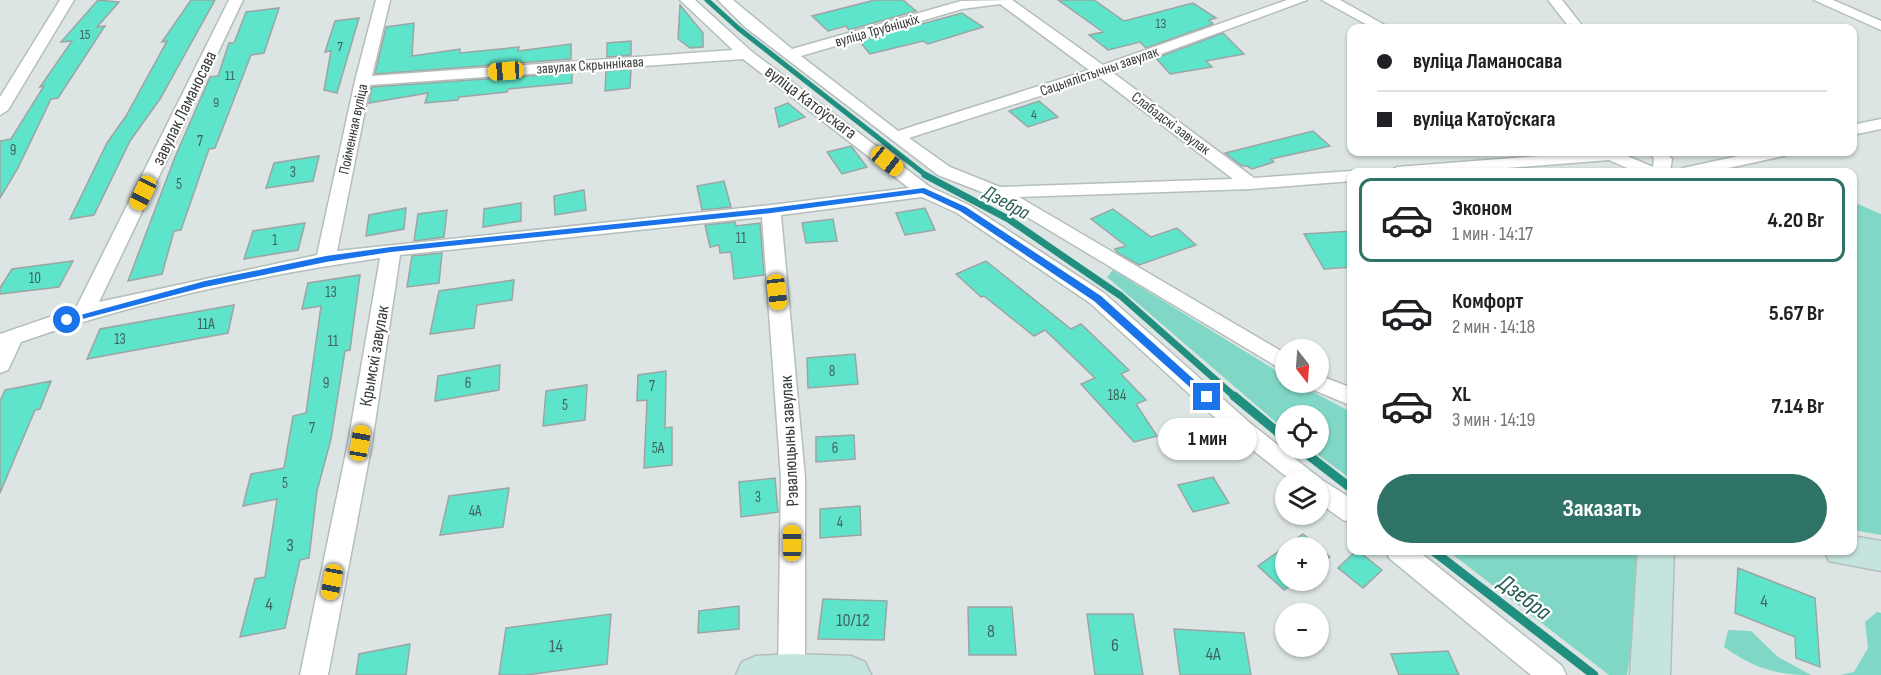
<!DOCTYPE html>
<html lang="ru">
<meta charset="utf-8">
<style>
body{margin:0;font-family:"Sofia Sans Condensed",sans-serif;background:#f6f6f6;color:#202124;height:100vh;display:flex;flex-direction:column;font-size:22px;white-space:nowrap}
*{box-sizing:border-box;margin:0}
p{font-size:20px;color:#757577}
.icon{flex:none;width:33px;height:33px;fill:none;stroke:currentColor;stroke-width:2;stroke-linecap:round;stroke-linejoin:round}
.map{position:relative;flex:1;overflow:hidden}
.details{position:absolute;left:1347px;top:168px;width:510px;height:387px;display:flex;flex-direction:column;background:#fff;border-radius:12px;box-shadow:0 2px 4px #0004}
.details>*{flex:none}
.guide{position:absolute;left:1347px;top:24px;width:510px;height:132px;border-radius:12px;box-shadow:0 2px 4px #0004;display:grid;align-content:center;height:132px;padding:0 30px;background:#fff}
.needle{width:39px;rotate:163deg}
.buttons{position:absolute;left:1275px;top:339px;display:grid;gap:12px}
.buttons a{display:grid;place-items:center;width:54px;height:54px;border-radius:50%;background:#fff;box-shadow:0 2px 4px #0004;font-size:30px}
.end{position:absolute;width:27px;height:27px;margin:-14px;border:8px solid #1a73e8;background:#fff;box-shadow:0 0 0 3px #fff}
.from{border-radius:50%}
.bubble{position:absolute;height:42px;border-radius:21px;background:#fff;box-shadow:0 2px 4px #0004;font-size:20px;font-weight:700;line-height:42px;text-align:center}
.car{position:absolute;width:18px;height:36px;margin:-18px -9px;border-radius:8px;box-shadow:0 0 4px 2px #0007;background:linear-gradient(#f5c518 24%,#345 0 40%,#f5c518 0 76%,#345 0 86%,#f5c518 0)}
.guide b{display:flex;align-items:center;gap:21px;height:57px;font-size:22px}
.guide b+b{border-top:2px solid #e0e0e0}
.guide i{width:15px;height:15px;background:#202124}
ul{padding:10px 0 0;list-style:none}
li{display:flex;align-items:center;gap:18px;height:84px;margin:0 12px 9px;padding:0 18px;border:3px solid transparent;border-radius:12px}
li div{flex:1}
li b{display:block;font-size:22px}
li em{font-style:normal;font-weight:700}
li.on{border-color:#2f7366}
li>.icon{width:54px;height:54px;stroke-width:1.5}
.button{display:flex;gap:12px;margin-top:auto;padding:12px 30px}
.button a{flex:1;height:69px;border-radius:36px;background:#2f7366;color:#fff;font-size:24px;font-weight:700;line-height:69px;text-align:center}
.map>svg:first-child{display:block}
.green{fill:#80d7c5}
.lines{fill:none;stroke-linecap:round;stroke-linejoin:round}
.stream-far2{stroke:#218f7f;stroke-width:5}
.stream-far1{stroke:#218f7f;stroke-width:7}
.stream{stroke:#218f7f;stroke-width:9}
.building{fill:#5fe4cc;stroke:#9ca5a3;stroke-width:1.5}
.street-casing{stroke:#b4bebb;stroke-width:3}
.secondary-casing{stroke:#b4bebb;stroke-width:3}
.street{fill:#fff;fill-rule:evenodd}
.secondary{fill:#c6e4de;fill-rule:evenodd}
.route{fill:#1a73e8}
.labels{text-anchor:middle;stroke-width:4.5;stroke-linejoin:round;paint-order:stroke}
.far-number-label{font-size:14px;fill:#41655e}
.far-street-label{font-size:15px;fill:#373b3a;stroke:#fff}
.number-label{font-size:15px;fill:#41655e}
.street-label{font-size:18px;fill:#373b3a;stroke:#fff}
.near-number-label{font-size:18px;fill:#41655e}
.water-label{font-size:20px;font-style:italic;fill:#255d52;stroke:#fff}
.near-water-label{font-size:24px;font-style:italic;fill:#255d52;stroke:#fff}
</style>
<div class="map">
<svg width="1881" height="675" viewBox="0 0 1881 675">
<rect width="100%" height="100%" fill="#dce5e3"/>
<path class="green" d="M1853 202 1881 214V535L1853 530Z
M1113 270 1285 376 1286 382 1296 383 1351 412V479L1310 449 1318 448V416H1286L1285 430 1107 277Z
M1448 551H1639L1644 574 1627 675H1609Z
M1877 612 1881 613V675H1840L1854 672 1868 648 1865 622Z
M1728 630 1751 631 1778 657 1811 675C1775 675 1754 668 1724 647Z"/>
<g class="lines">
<path class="stream-far2" d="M707 0 738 28 927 176"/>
<path class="stream-far1" d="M925 175 1010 220 1121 296 1235 397"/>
<path class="stream" d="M1234 396 1286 439
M1299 448 1352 489
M1432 550 1594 675"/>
</g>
<path class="building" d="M98 0 119 2 97 27 105 26 58 98 51 99 18 168 0 198V141L11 139 44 86 40 87 72 41 61 42Z
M191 0H215L160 99 130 141 94 215 70 219 107 143 126 116 167 41 162 42Z
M875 0H903L916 11 849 30 846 26 828 31 812 16Z
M1058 0H1094L1124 21 1193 3 1216 18 1209 20 1213 24 1146 48 1140 42 1108 50 1089 35 1103 32Z
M680 5 703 33V47L690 48 678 39Z
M279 8 264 53 251 55 215 148 209 149 181 230 174 231 162 274 128 281 175 157 210 77 218 76 229 43H234L246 12Z
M962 13 983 27 928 44 923 41 870 54 859 41Z
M359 18 337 93 324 90 331 51 325 52 335 21Z
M414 23 412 56 460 49V53L519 47 518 51 571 44V59L375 74 386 27Z
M1223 33 1244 54 1206 61 1212 67 1170 74 1156 58Z
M631 41V55L607 57V43Z
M631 69 630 88 605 91 606 71Z
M572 73V83L508 89 507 92 459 97 458 100 425 103 428 93 369 103 372 87Z
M1039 101 1058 117 1028 127 1009 111Z
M788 103 805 117 779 127 775 108Z
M1313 131 1330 146 1271 159 1274 162 1252 169 1247 166H1242L1225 153Z
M851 146 867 167 842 174 827 152Z
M319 156 313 181 266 188 274 163Z
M724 181 731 207 702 210 697 186Z
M584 190 586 210 555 215 554 196Z
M521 203V221L483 227 484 209Z
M406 208 404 229 366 236 369 215Z
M925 208 935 230 905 235 896 213Z
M1113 209 1151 237 1177 228 1196 245 1139 265 1118 253 1115 249 1126 246 1091 219Z
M447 210 444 237 414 241 418 214Z
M833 219 837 241 806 243 802 223Z
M735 222 736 226 760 223 764 275 734 279 731 252 720 253 719 245 710 247 705 225Z
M305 223 298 250 244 259 253 231Z
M1352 231V267L1324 269 1304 234Z
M442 253 439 283 407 287 412 256Z
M73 261 59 287 0 294V288L12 269Z
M986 261 1071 329 1081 324 1129 370 1121 374 1146 400 1136 404 1157 436 1134 442 1081 384 1095 378 1045 330 1034 336 984 296 981 297 956 274Z
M360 275 350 350 345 351 331 439 317 491 309 558 300 560 285 628 240 637 255 579 265 577 277 499 243 506 251 474 284 468 293 416 306 413 321 306 302 309 308 283Z
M514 280 512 300 477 305 474 328 430 334 439 291Z
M234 305 228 333 87 359 100 329Z
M855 354 858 384 808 388 807 358Z
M500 365 499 390 435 401 438 376Z
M666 371 665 428 672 427V465L644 468 647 400 637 401 638 375Z
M51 381 40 409 35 410 0 493V401L5 390Z
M587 385 585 420 543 426 546 391Z
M854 435 855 459 816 462V437Z
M1213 477 1229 503 1193 512 1178 485Z
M775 478 778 512 741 517 739 482Z
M509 488 503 527 440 535 449 496Z
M860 506 861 535 820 538V509Z
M1303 534 1330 557 1318 565V548H1286V580H1298L1284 590 1258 566Z
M1357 550 1382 570 1363 588 1338 568Z
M1738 568 1815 598 1820 667 1796 658 1795 637 1735 613Z
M823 599 887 601 884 640 818 639Z
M739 606V629L698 633 699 611Z
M968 607H1012L1016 655H969Z
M611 614 607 664 526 675H499L506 628Z
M1087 614H1133L1143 675H1095Z
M1174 629 1244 633 1251 675H1180Z
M410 644 406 675H356L359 654Z
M1448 651 1459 675H1399L1391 654Z"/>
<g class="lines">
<defs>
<path id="street" d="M60 0H74L8 110 0 115V97Z
M229 0H243L99 302 317 255 355 81 376 0H390L372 76 733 50 680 0H695L751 51 930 187 969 205 1104 293 1250 423 1322 480 1352 499V523L1343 520 1318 502V482H1293L1234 435 1090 303 957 213 922 197 781 215 805 478V672L804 675H778L781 478 762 217 400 255 372 443 328 675H300L348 443 380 258C259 275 137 302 21 342L8 370 0 373V334L76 308ZM743 59 909 188 771 205 337 251 370 85Z
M718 0H733L792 49 961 1 1012 0 1103 65 1287 0H1307L1112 72 1254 178 1352 171 1358 172H1352V181L1250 189 1019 197 1286 354V372L992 196 938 175 745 27ZM1000 4 1089 70 898 131 801 56 962 9ZM1099 77 1233 179 1000 187 950 167 909 138Z
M1322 0H1340L1390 28H1373Z
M1548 0H1562L1584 28H1570Z
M1814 0H1833L1881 21V30Z
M1881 119V129L1852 135V125Z
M1591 152H1618L1653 167 1654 159 1650 152H1666L1672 159 1670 172H1636L1609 160 1457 172H1388L1397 167Z
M1757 152H1787L1784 156 1710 172H1680L1683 168Z
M1318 375 1352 388V406L1309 388 1306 382H1318Z
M1386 550H1417L1562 666 1566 675H1531L1389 558Z"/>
<path id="secondary" d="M1852 536 1881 541V571L1829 561 1824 550H1852Z
M1638 550H1674L1670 675H1630Z
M791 654 851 656 865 662 871 675H736L742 662 756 656Z"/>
</defs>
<use href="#street" class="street-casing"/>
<use href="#secondary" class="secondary-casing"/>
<use href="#street" class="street"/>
<use href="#secondary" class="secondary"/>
</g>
<path class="route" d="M924 188 966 207 1101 296 1210 394V399H1203L1094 301 960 211 922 193 771 213 391 252 326 262 205 287 67 323 62 320 205 281 326 256 391 247 771 208Z"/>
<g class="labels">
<g class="far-number-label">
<text x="1161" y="28">13</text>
<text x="85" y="39">15</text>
<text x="340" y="51">7</text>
<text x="230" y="80">11</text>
<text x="216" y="107">9</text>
<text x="1034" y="119">4</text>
</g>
<g class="far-street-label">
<text transform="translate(877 30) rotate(-16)" y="5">вуліца Трубніцкіх</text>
<text transform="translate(590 65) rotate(-4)" y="5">завулак Скрыннікава</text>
<text transform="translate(1099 71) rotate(-19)" y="5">Сацыялістычны завулак</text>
<text transform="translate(1171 123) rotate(37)" y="5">Слабадскі завулак</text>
<text transform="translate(353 129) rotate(-78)" y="5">Пойменная вуліца</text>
</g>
<g class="number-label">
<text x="200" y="146">7</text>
<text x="13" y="155">9</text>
<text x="293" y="177">3</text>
<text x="179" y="189">5</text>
<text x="741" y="243">11</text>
<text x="275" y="245">1</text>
<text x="35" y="283">10</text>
<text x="331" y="297">13</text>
<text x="206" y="329">11А</text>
<text x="120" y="344">13</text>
<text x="333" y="346">11</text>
<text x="832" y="376">8</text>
<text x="326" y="388">9</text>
<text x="468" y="388">6</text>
<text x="652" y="391">7</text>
<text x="1117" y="400">184</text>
<text x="565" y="410">5</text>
<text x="312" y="433">7</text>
<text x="658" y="453">5А</text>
<text x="835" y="453">6</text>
<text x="285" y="488">5</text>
<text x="758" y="502">3</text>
<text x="475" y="516">4А</text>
<text x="840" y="527">4</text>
</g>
<g class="street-label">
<text transform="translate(811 102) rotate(37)" y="6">вуліца Катоўскага</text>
<text transform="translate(184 108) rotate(-64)" y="6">завулак Ламаносава</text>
<text transform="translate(374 356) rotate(-80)" y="6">Крымскі завулак</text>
<text transform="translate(789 441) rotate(-93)" y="6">Рэвалюцыны завулак</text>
</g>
<g class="near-number-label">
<text x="290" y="551">3</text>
<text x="1764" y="607">4</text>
<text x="269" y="610">4</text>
<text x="853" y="626">10/12</text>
<text x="991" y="637">8</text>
<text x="1115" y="651">6</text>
<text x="556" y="652">14</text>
<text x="1213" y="660">4А</text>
</g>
<g class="water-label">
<text transform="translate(1007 202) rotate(29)" y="7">Дзебра</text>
</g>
<g class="near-water-label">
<text transform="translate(1525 597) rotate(37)" y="8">Дзебра</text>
</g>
</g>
</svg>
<div class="buttons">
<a><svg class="needle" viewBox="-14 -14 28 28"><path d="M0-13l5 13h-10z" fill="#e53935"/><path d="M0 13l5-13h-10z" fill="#757577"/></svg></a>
<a><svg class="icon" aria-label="locate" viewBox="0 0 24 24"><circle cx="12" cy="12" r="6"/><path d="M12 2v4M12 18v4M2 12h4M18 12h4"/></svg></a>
<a><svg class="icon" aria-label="layers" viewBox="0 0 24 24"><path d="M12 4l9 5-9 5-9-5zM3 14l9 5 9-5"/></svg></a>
<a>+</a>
<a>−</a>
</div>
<i class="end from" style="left:67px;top:320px"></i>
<i class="end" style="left:1207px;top:397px"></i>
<div class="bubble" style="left:1158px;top:418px;width:99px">1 мин</div>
<i class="car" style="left:506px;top:71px;rotate:266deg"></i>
<i class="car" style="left:887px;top:161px;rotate:129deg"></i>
<i class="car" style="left:143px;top:193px;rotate:206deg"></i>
<i class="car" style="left:777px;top:292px;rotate:173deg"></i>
<i class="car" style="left:360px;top:443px;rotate:9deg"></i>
<i class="car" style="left:792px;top:543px;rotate:0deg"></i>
<i class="car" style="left:332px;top:582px;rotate:191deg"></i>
<div class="guide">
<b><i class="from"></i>вуліца Ламаносава</b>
<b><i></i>вуліца Катоўскага</b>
</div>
<section class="details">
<ul>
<li class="on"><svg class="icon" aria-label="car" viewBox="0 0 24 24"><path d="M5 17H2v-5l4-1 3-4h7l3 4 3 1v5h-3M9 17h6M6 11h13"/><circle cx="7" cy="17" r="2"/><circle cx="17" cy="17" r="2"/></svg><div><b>Эконом</b><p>1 мин · 14:17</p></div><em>4.20 Br</em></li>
<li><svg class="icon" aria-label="car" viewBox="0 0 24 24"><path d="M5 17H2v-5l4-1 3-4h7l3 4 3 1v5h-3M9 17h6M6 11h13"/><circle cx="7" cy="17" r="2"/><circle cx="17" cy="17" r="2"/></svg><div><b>Комфорт</b><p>2 мин · 14:18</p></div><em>5.67 Br</em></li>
<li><svg class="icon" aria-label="car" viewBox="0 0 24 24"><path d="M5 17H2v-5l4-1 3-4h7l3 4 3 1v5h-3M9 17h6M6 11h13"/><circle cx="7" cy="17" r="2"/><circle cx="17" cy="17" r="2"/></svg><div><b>XL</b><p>3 мин · 14:19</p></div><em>7.14 Br</em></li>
</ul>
<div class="button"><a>Заказать</a></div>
</section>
</div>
